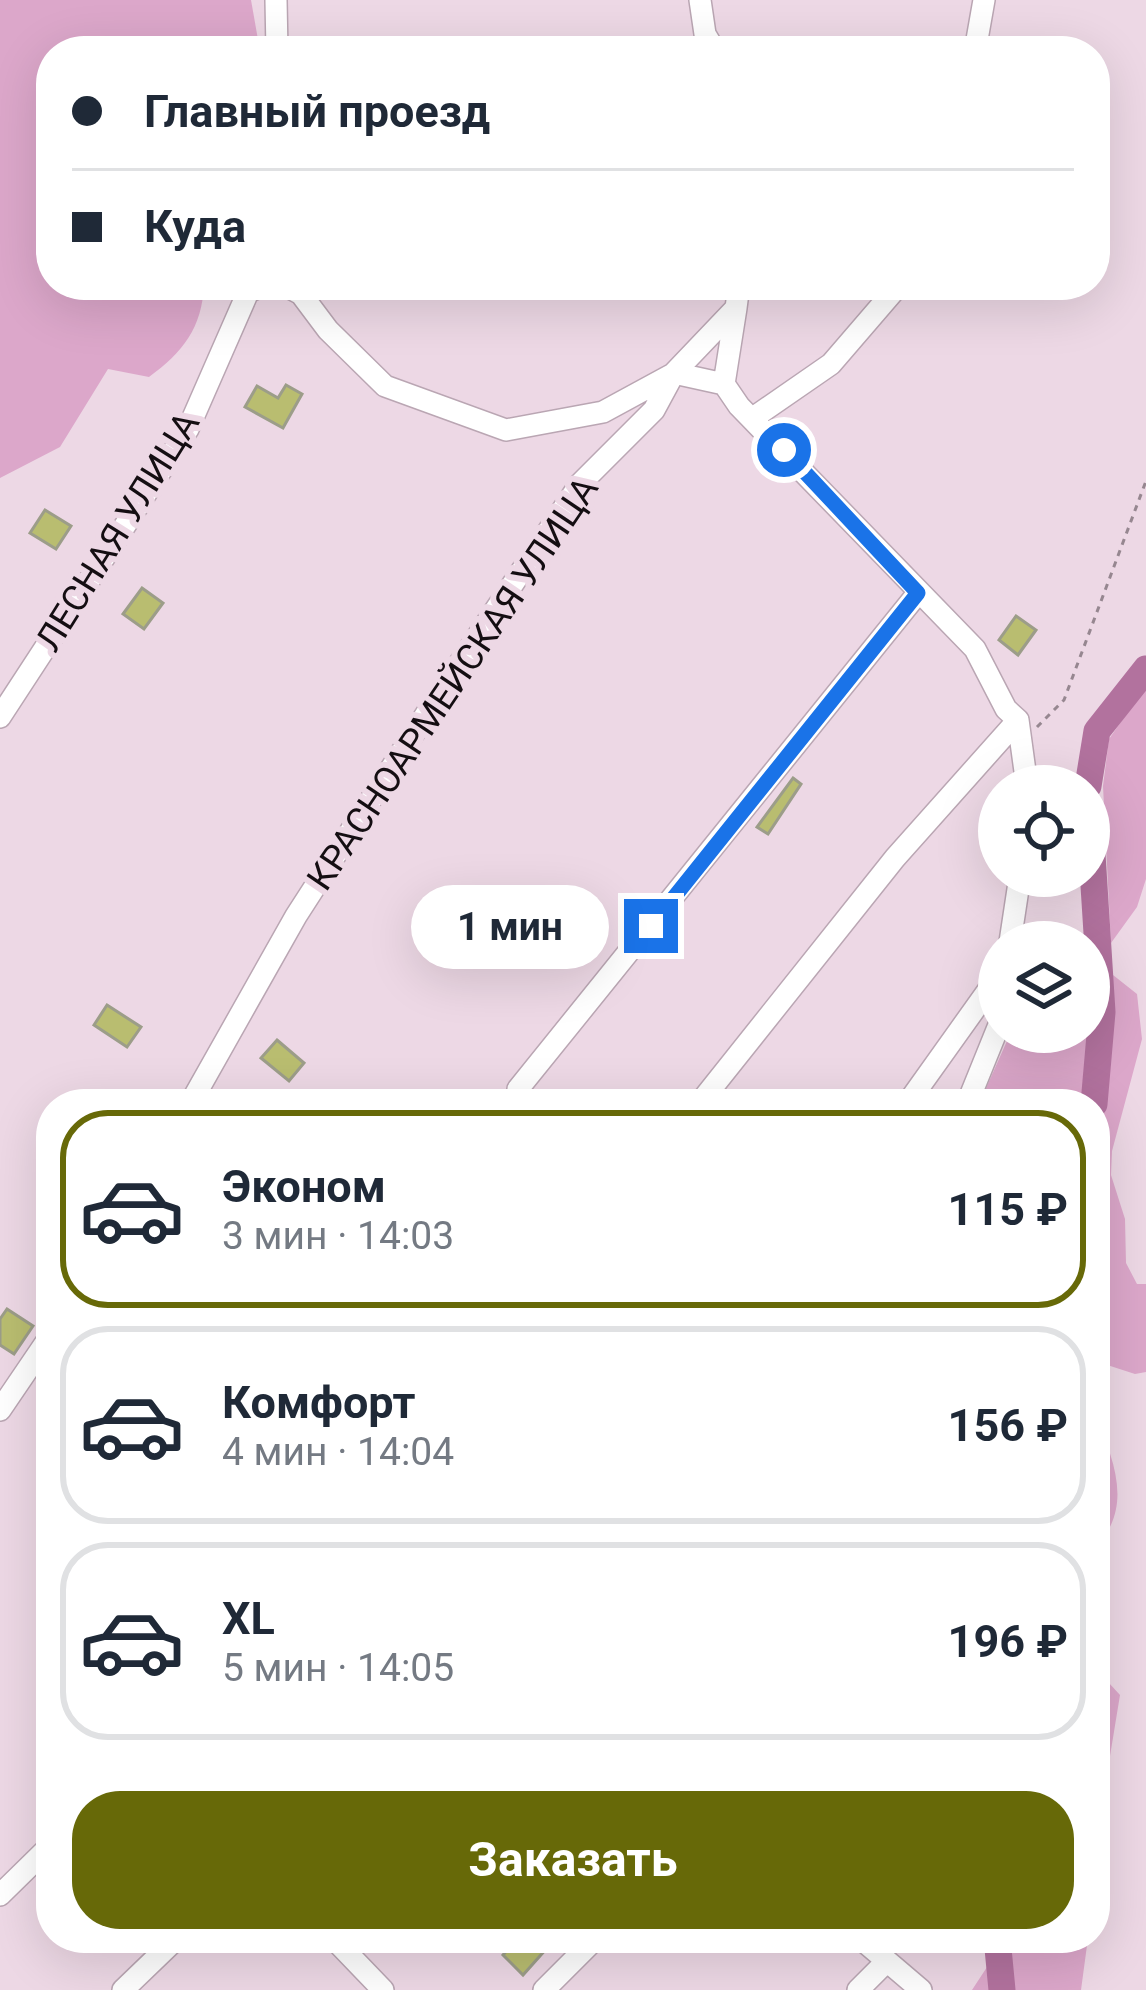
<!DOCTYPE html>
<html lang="ru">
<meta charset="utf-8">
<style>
body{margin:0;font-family:Roboto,sans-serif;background:#f6f6f7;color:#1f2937;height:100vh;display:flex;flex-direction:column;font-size:45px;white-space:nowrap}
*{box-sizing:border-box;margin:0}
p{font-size:39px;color:#747a83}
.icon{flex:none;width:66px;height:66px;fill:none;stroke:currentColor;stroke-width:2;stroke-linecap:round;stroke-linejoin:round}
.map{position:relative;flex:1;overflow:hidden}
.panel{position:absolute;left:36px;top:1089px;width:1074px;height:864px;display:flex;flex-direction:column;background:#fff;border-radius:48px;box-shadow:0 12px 48px #0002}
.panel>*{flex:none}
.hud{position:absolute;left:36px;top:36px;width:1074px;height:264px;border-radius:48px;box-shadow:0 12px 48px #0002;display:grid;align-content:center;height:264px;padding:0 36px;background:#fff}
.buttons{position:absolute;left:978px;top:765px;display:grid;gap:24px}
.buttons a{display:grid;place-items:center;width:132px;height:132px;border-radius:50%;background:#fff;box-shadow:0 12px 48px #0002;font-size:60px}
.end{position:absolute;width:54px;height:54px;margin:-27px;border:15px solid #1a73e8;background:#fff;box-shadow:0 0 0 6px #fff}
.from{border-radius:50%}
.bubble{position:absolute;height:84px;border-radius:42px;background:#fff;box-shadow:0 12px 48px #0002;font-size:39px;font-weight:700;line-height:84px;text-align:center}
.hud b{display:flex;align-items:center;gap:42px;height:114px;font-size:45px}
.hud b+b{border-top:3px solid #e0e1e3}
.hud i{width:30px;height:30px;background:#1f2937}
ul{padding:21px 0 0;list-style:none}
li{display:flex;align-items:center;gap:36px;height:198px;margin:0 24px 18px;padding:0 12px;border:6px solid #e0e1e3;border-radius:48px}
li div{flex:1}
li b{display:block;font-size:45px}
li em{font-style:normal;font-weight:700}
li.on{border-color:#676908}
li>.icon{width:108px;height:108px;stroke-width:1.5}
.cta{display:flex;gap:24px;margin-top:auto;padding:24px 36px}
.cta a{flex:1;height:138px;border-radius:48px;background:#676908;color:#fff;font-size:48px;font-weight:700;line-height:138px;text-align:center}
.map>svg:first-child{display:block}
.green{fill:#dca7ca}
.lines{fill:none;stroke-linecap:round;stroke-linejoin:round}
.river{stroke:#b2729e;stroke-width:27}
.building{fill:#b9bd70;stroke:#9c9d89;stroke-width:3}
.minor-casing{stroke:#baa6b3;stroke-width:24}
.path{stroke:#968790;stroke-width:3;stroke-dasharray:6 6;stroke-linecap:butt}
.minor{stroke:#fff;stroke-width:21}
.route{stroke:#1a73e8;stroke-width:15}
.labels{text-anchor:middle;stroke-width:12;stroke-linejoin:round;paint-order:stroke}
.street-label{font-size:36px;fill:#140e12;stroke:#edd8e5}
</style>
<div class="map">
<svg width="1146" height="1990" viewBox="0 0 1146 1990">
<rect width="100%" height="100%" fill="#edd8e5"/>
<path class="green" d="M0 0H251L260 51H51V285H204C202 328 183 352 149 377L108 369 60 447 0 478Z
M1146 686V879L1137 907 1111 943 1103 786 1109 739Z
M1089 956 1137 994 1142 1039 1112 1151 1111 1175 1125 1219 1126 1263 1137 1284H1146V1372L1135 1374 1098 1362 1095 1368V1104H979L1011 1032H1089Z
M1095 1413C1113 1460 1135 1506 1095 1548Z
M1098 1671 1120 1695 1101 1811 1108 1887 1095 1917Z
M1006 1938H1088L1081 1990H972Z"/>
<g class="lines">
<path class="river" d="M1088 786 1097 731 1146 669
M1089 807 1102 1012 1094 1104
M997 1938 1002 1990"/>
</g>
<path class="building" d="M286 385 302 394 283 428 245 407 257 386 278 398Z
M45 510 71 526 56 549 30 533Z
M142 588 163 603 144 629 123 614Z
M1016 616 1036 630 1018 655 999 640Z
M793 778 801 784 768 834 757 827Z
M107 1005 141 1027 127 1047 94 1025Z
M277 1040 304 1063 289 1081 261 1058Z
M7 1309 33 1326 14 1354 0 1345V1319Z
M518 1938H556L523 1975 503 1955Z"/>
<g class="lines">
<defs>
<path id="minor" d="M276 0 277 51
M700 0 705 34 715 51
M975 51 984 0
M284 285 301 294 328 330 385 386 506 430 603 412 673 374
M674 373 724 384 739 406 975 649 1006 709 1018 720 1027 786
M724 384 736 308
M753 418 831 364 899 285
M0 717 188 429 248 292 264 285
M1010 942 1020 876
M518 1089 918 593
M190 1104 296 916 441 691 580 484 654 410 674 373 736 308 739 285
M699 1104 895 858 1018 720
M907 1104 999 975
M967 1104 999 1025
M0 1410 51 1335
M0 1895 51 1845
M333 1938 383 1990
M860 1938 921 1990
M123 1990 177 1938
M544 1990 596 1938
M858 1990 887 1961"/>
</defs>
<use href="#minor" class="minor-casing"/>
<path class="path" d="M1037 727 1064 700 1146 481"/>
<use href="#minor" class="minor"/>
</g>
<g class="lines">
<path class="route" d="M651 926 918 593 784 450"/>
</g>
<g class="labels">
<g class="street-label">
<text transform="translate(117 531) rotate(-58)" y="13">ЛЕСНАЯ УЛИЦА</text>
<text transform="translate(452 683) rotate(-56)" y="13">КРАСНОАРМЕЙСКАЯ УЛИЦА</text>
</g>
</g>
</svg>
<div class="buttons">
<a><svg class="icon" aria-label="locate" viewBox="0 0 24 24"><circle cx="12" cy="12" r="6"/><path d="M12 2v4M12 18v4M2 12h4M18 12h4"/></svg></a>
<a><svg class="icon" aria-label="layers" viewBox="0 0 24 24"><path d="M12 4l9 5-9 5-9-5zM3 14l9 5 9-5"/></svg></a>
</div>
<i class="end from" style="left:784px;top:450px"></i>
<i class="end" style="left:651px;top:926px"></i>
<div class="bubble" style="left:411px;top:885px;width:198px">1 мин</div>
<div class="hud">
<b><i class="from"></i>Главный проезд</b>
<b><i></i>Куда</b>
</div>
<section class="panel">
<ul>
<li class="on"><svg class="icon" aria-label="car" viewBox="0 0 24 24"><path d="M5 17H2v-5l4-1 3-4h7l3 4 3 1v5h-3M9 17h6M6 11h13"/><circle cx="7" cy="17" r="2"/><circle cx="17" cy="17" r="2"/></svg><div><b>Эконом</b><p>3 мин · 14:03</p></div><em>115 ₽</em></li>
<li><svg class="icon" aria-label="car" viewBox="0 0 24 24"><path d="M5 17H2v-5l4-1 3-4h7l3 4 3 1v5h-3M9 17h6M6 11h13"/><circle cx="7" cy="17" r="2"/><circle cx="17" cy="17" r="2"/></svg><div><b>Комфорт</b><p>4 мин · 14:04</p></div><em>156 ₽</em></li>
<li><svg class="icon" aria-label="car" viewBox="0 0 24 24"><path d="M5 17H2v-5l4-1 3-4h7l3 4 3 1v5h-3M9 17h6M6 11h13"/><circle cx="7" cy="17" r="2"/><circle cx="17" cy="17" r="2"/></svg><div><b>XL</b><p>5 мин · 14:05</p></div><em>196 ₽</em></li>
</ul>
<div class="cta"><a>Заказать</a></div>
</section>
</div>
